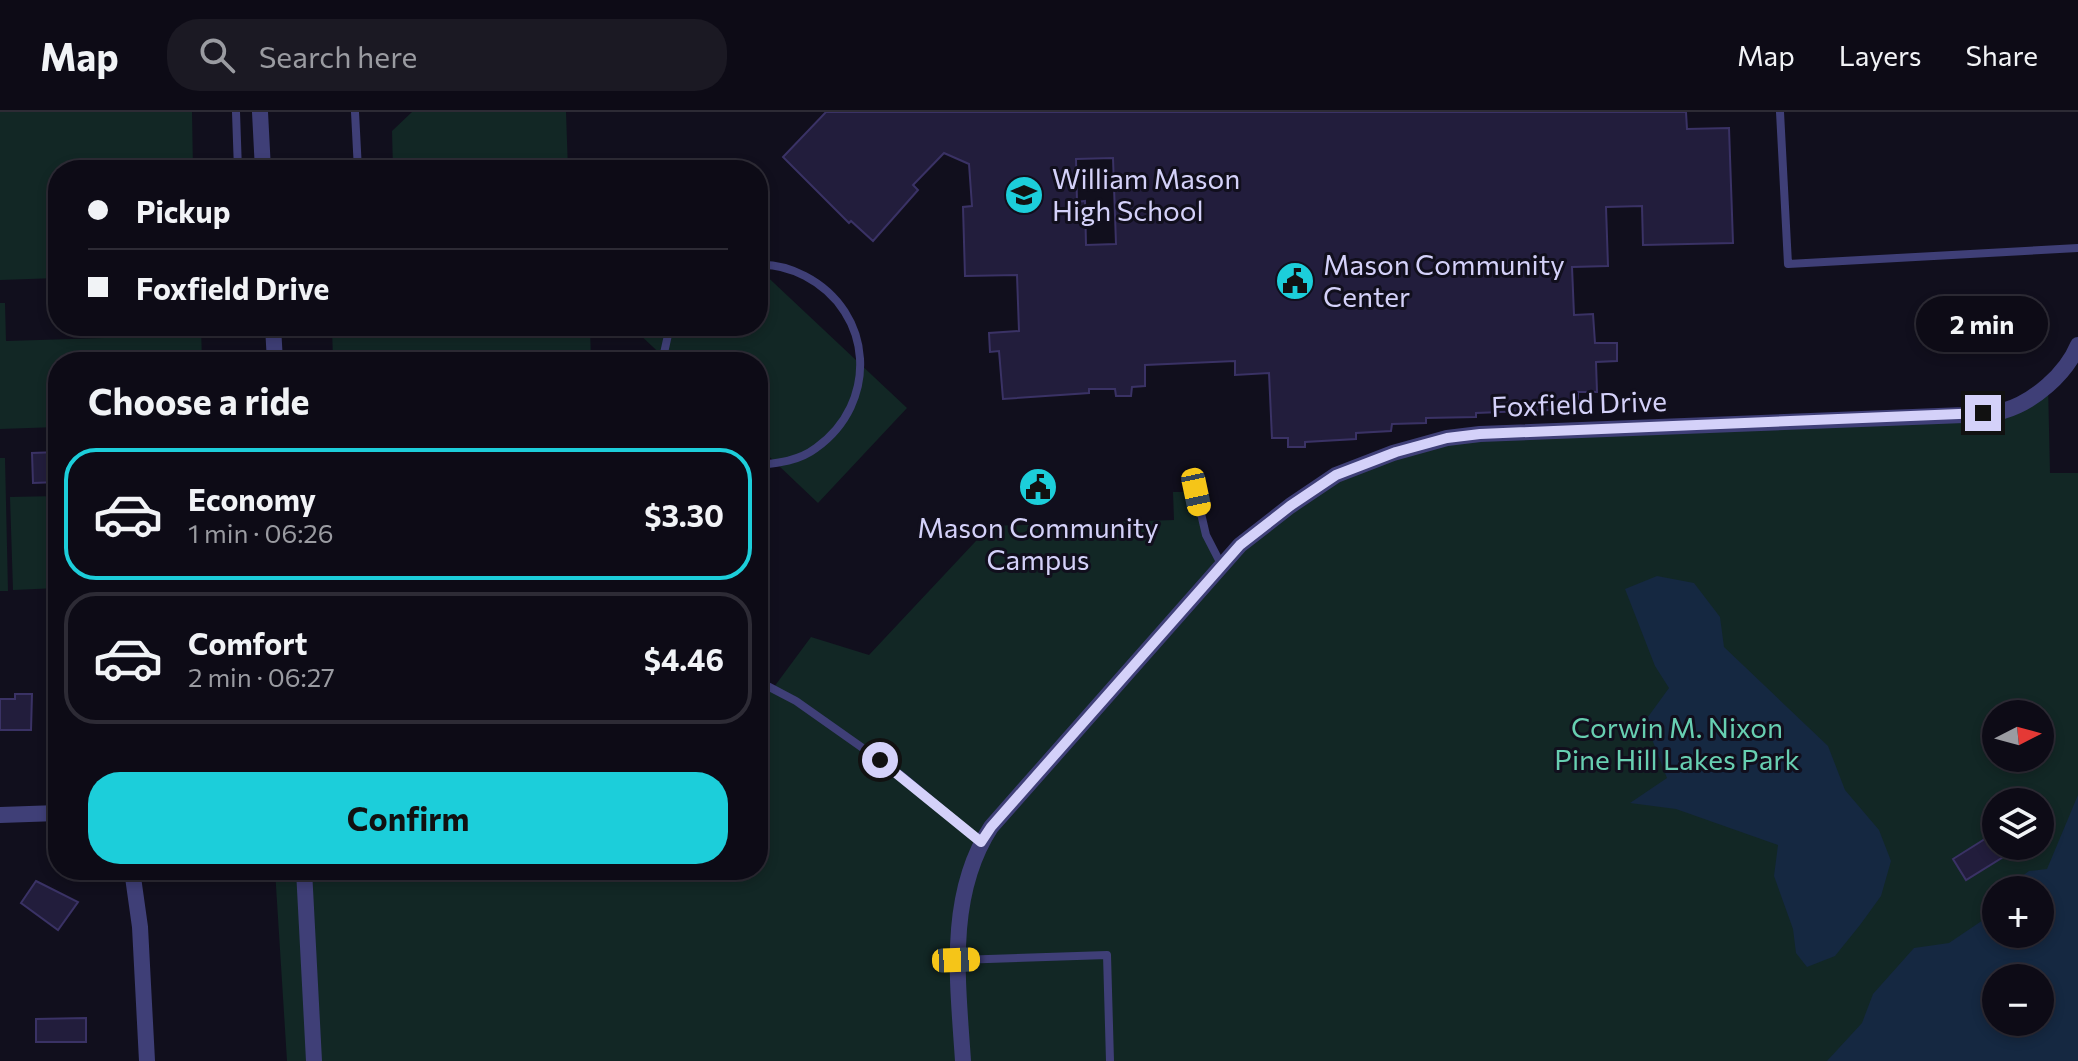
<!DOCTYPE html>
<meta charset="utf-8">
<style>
body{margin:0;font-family:Commissioner,sans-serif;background:#1b1923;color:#f1f3f6;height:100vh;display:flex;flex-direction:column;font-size:30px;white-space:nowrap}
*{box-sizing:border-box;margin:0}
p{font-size:26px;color:#9a9ba1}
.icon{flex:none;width:44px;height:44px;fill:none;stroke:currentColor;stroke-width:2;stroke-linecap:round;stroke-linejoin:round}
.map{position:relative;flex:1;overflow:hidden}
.drawer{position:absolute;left:48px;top:240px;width:720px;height:528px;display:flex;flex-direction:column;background:#0d0b16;border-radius:32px;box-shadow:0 4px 12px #0003,0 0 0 2px #2d2b35}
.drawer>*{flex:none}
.guide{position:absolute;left:48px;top:48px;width:720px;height:176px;border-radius:32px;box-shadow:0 4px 12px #0003,0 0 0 2px #2d2b35;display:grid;align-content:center;height:176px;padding:0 40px;background:#0d0b16}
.needle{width:52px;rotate:84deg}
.tools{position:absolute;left:1982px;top:588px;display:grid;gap:16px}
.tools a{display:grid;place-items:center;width:72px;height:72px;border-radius:50%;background:#0d0b16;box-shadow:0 4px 12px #0003,0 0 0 2px #2d2b35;font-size:40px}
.end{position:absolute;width:36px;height:36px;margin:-18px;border:10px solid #d4d1f9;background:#111;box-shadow:0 0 0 4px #111}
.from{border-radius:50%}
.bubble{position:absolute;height:56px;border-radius:28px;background:#0d0b16;box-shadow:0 4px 12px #0003,0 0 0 2px #2d2b35;font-size:26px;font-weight:700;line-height:56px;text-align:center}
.car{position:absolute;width:24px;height:48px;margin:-24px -12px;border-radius:10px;box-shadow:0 0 6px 2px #0007;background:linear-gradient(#f5c518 24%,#345 0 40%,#f5c518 0 76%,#345 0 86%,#f5c518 0)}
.guide b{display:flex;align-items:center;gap:28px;height:76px;font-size:30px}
.guide b+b{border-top:2px solid #2d2b35}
.guide i{width:20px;height:20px;background:#f1f3f6}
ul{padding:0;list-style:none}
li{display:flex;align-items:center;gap:24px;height:132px;margin:0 16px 12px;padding:0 24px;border:4px solid #2d2b35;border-radius:32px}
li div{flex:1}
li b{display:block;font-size:30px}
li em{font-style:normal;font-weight:700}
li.on{border-color:#1cceda}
li>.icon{width:72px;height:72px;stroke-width:1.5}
h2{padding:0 40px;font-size:36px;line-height:96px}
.button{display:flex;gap:16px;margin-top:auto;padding:16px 40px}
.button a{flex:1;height:92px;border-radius:32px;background:#1cceda;color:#111;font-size:32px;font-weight:700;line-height:92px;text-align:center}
header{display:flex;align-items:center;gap:48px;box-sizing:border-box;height:112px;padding:0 40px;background:#0d0b16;border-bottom:2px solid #2d2b35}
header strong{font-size:38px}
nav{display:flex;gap:44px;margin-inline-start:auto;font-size:28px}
.search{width:560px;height:72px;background:#1b1923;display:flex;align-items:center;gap:20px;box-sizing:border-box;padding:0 28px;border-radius:32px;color:#9a9ba1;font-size:30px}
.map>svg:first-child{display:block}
.green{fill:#122725;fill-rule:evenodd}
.water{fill:#152841;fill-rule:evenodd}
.building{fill:#221d3c;stroke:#3a3265;stroke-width:2;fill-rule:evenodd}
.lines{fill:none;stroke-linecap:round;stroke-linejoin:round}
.lane{stroke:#3f3f77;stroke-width:8}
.street{stroke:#3f3f77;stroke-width:16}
.route{stroke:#d4d1f9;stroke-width:10}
.labels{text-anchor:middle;stroke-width:6;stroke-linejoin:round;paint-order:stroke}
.poi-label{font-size:28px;fill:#d4d1f9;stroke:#110f1d;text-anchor:start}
.street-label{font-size:28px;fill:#d4d1f9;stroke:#110f1d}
.park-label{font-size:28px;fill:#67cfb1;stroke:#110f1d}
</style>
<header>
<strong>Map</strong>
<div class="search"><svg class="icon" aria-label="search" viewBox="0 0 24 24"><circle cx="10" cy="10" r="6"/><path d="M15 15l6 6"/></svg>Search here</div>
<nav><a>Map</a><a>Layers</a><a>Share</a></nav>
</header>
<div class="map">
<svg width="2078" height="949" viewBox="0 0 2078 949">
<rect width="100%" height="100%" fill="#110f1d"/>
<path class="green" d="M0 0H192L193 58H58V166L0 168Z
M412 0H566L568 58H393L392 19Z
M758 156 907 296 818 391 758 334V250H669L637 220 643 214H758Z
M0 191H5L6 229 104 226V214H201L202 250H58V315L0 317Z
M332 214H590L591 250H333Z
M2048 272 2050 361H2078V949H287L275 758H758V569L774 575 811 525 869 543 990 414 1174 408 1173 380H1196L1206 423 1222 453 1336 363 1447 326 2001 299ZM1996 602H2040V646H1996ZM1996 690H2040V734H1996ZM1996 778H2040V822H1996ZM1996 866H2040V910H1996Z
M0 346H5L8 479H0Z
M58 384V476L13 478 10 385Z"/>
<path class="water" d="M1657 464 1694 471 1720 505 1724 535 1828 634 1845 678 1879 718 1891 749 1881 784 1860 813 1835 844 1807 855 1796 841 1793 817 1774 764 1778 733 1676 697 1630 691 1667 666 1645 609 1669 576 1655 554 1625 477Z
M2078 683V949H1827L1862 911 1873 882 1914 836 1949 831 1992 802 1996 792V822H2040V778H2003L2029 759 2047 757ZM1996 866H2040V910H1996Z"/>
<path class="building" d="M826 0H1686L1687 17 1729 16 1733 131 1643 133 1642 94 1606 95 1608 154 1572 155 1574 203 1593 202 1595 231H1617V249L1596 250 1597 280H1578V297L1476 301V305L1426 306V311L1392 312 1391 319 1356 321V327L1305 330V335H1288V326H1272L1269 261 1235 263V249L1145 253V274L1132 275 1131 284H1116L1115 277H1089V281L1003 287 999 239 990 240 989 221 1019 219 1017 163 965 164 963 95 972 94 969 52 944 41 913 73 918 78 873 129 851 109 849 111 783 45ZM1113 46 1116 132 1086 133 1085 89 1077 90 1076 47Z
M58 340V370L33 371 32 341Z
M15 582H32L31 618H0V587H15Z
M1996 720V734H2021L1966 768 1953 747Z
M36 769 78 790 58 818 21 791Z
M86 906V930H36V907Z"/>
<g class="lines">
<path class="lane" d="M236 0 238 58
M355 0 358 58
M1780 0 1788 152 2078 136
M758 153C774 152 791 157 805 164 874 200 879 291 816 336 799 349 778 351 758 353
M662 250 670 214
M1196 380 1206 423 1222 454
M758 569 796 589 901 663 981 730
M958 848 1107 843 1110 949"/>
<path class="street" d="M260 0 263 58
M273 214 275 250
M0 703 58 701
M132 758 140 815 147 949
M304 758 314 949
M963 949C958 871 946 784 991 715L1240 433 1290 394 1336 363 1393 341 1447 326 1480 322 1964 303C1977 302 1991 302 2003 299 2034 290 2066 262 2078 233"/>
</g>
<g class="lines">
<path class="route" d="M880 648 981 730 991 715 1240 433 1290 394 1336 363 1396 340 1447 326 1480 322 1983 301"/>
</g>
<defs>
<symbol id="school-disc" viewBox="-11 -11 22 22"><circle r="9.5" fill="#1cceda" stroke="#110f1d"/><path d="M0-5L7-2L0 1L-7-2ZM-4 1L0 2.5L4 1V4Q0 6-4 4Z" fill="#111"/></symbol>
<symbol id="civic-disc" viewBox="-11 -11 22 22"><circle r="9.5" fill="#1cceda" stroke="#110f1d"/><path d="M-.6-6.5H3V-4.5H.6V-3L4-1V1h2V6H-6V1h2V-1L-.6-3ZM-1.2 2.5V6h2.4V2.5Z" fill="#111"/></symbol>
</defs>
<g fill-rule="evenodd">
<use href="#school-disc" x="1002" y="61" width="44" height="44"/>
<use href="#civic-disc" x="1273" y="147" width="44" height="44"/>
<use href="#civic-disc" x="1016" y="353" width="44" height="44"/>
</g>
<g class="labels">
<g class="poi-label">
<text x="1052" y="77">William Mason<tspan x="1052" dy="32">High School</tspan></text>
<text x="1323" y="163">Mason Community<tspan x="1323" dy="32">Center</tspan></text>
<text x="1038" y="426" text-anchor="middle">Mason Community<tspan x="1038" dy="32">Campus</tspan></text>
</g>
<g class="street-label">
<text transform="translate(1579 292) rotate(-2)" y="10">Foxfield Drive</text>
</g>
<g class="park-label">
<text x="1677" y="626">Corwin M. Nixon<tspan x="1677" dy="32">Pine Hill Lakes Park</tspan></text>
</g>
</g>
</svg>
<div class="tools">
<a><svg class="needle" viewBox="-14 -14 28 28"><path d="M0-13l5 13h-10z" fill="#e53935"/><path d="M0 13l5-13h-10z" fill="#9a9ba1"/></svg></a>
<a><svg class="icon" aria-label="layers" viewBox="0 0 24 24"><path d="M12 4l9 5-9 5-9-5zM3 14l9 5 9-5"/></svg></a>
<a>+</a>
<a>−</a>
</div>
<i class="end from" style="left:880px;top:648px"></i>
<i class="end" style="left:1983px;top:301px"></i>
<div class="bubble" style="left:1916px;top:184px;width:132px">2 min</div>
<i class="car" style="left:1196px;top:380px;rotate:168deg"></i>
<i class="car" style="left:956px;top:848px;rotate:88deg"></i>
<div class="guide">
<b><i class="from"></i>Pickup</b>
<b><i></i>Foxfield Drive</b>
</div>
<section class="drawer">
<h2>Choose a ride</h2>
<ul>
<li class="on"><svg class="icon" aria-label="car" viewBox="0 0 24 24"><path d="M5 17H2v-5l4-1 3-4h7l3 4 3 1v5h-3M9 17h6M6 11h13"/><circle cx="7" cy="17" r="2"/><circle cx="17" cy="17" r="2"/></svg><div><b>Economy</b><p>1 min · 06:26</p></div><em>$3.30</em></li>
<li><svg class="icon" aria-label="car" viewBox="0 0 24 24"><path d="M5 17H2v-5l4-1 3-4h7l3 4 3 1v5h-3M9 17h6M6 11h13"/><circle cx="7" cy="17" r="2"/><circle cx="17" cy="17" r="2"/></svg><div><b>Comfort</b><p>2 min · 06:27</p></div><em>$4.46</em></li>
</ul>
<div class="button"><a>Confirm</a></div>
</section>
</div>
